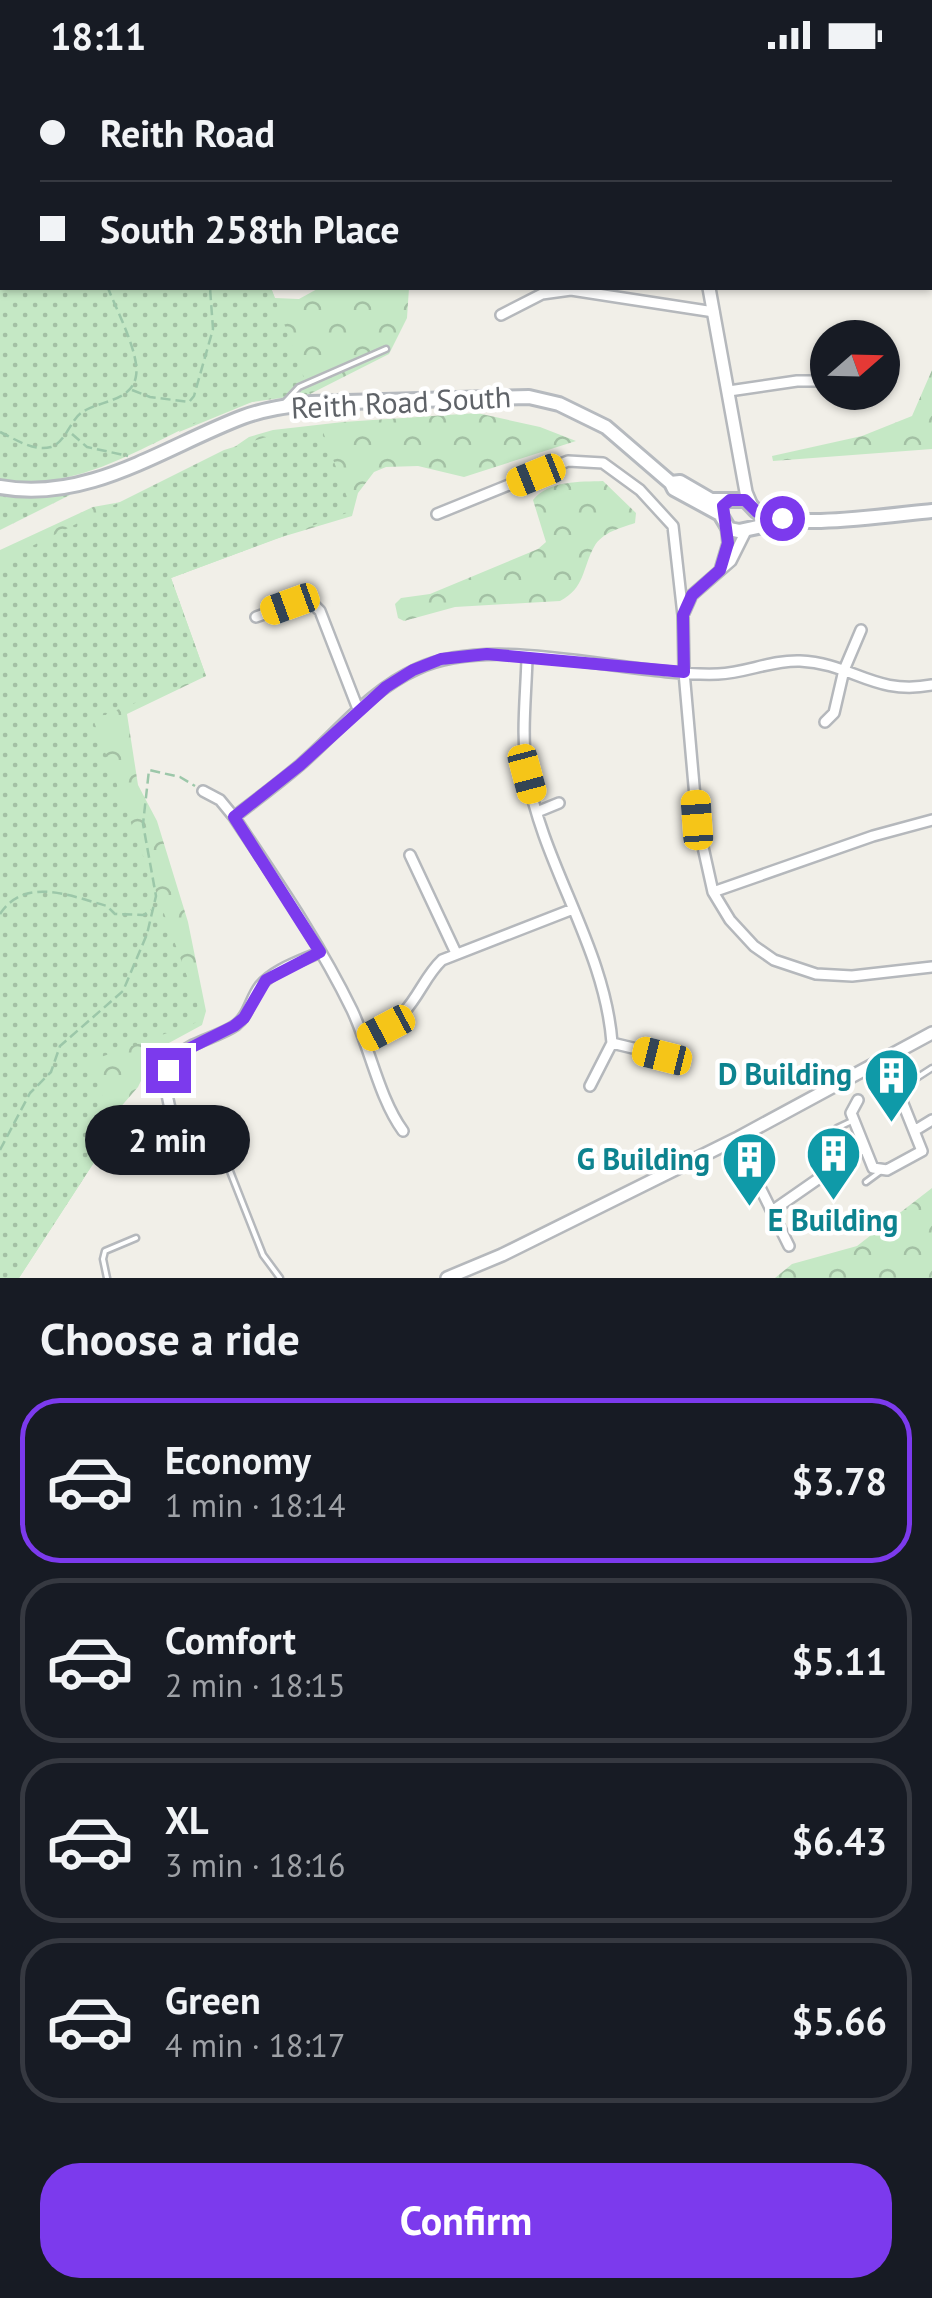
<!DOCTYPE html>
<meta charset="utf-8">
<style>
body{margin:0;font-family:"PT Sans",sans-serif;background:#20242c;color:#f1f3f6;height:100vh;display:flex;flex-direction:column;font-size:38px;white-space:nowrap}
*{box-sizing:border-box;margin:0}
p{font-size:32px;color:#9ea1a6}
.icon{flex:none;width:55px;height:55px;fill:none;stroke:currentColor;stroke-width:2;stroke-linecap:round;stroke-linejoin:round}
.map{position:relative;height:1208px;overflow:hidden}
.panel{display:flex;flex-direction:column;background:#171b24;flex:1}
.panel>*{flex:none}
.top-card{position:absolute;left:0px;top:0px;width:932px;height:220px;box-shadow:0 2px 8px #0004;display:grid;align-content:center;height:220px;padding:0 40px;background:#171b24}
.needle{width:65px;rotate:70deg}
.buttons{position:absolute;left:810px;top:250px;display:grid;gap:20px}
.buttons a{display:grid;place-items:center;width:90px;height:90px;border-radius:50%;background:#171b24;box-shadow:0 2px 8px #0004;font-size:50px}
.end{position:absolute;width:45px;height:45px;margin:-22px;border:12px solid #7c3aed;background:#fff;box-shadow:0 0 0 5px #fff}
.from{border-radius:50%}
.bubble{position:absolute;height:70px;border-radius:35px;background:#171b24;box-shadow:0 2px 8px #0004;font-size:32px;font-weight:800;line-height:70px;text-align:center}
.car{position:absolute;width:30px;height:60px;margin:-30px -15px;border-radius:12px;box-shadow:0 0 8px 2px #0007;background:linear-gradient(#f5c518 24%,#345 0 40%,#f5c518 0 76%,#345 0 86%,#f5c518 0)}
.top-card b{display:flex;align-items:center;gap:35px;height:95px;font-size:38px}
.top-card b+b{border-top:2px solid #363941}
.top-card i{width:25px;height:25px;background:#f1f3f6}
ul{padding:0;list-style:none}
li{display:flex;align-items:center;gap:30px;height:165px;margin:0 20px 15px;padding:0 20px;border:5px solid #363941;border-radius:40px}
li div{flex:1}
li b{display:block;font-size:38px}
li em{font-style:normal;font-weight:800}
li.on{border-color:#7c3aed}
li>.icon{width:90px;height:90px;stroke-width:1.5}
h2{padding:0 40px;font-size:45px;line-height:120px}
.action{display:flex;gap:20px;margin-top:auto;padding:20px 40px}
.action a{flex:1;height:115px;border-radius:40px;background:#7c3aed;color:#fff;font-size:40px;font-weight:800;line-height:115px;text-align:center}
.status{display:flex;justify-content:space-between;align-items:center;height:70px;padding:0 50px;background:#171b24;direction:ltr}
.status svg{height:28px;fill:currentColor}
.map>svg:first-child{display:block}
.forest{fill:url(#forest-crowns)}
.park{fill:url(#park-dots)}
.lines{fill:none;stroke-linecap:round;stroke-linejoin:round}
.service-casing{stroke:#b5b8bc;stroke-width:9}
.minor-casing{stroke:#b5b8bc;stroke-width:14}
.tertiary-casing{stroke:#b5b8bc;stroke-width:16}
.secondary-casing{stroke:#b6babf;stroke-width:18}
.path{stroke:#9cc7a9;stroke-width:2.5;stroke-dasharray:10 5;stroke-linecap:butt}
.service{stroke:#fff;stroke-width:4}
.minor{stroke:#fff;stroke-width:9}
.tertiary{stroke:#fff;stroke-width:11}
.secondary{stroke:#fff;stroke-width:12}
.route{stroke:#7c3aed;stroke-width:12}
.labels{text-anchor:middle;stroke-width:9;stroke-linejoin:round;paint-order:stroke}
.street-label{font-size:30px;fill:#5f6368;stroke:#fff}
.culture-label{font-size:30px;font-weight:bold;fill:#0d838f;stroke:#fff;text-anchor:end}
</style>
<div class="status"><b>18:11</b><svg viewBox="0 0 49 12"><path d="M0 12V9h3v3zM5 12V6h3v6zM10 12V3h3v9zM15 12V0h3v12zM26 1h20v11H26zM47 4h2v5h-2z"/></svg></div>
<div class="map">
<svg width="932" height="1208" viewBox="0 0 932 1208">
<defs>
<pattern id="forest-crowns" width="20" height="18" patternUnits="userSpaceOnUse" patternTransform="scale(2.5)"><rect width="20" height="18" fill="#c5e8c5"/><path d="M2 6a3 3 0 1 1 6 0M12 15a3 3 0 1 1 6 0" fill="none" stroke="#a3c0a4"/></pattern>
<pattern id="park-dots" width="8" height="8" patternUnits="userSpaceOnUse" patternTransform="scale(2.5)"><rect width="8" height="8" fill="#c5e8c5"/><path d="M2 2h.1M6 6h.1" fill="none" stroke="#a3c0a4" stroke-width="1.8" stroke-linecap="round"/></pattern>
</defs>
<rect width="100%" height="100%" fill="#f1efe8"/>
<path class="forest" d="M218 218H271L275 228 299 229 319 218H409L407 248 389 284 310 324 252 332 179 362 226 249Z
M932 300V379L773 391 772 386 862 366 912 346Z
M477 343 540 357 576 371 464 407 418 396 386 397 374 402 358 423 352 446 275 469 171 508 206 606 127 644 138 715 157 751 188 852 206 941 202 955 156 980 138 1017 111 1048 115 1060 19 1208H0V480L93 437 138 429 202 399 249 367 273 360 343 352Z
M603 411 636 443 635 453C621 458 602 462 594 477 582 499 585 518 560 531L455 537 404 551 398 548 395 534 401 528 430 524 538 479 546 472 533 430C549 410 580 412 603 411Z
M932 1118V1208H775L792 1194 857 1176Z"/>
<path class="park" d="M0 0 192 2H2V218H271L310 324C286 326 263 328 240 335 161 361 94 421 6 411L11 425H70L0 460Z
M322 359 352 441 171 508 206 606 93 649 203 950 90 991 115 1060 19 1208H0V492L224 380 276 364Z"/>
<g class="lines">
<defs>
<path id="service" d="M285 332 299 317 386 279
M898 1020 932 998
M837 1058 854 1050
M222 1081 263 1185 280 1208
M866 1112 881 1101
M107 1208 103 1189 105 1181 136 1168"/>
<path id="minor" d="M268 0 269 2
M438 0V2
M930 159 932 164
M501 245 542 224 571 220 714 242
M729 321 797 311H820
M437 444 568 391 603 393 640 420 673 456 683 545 684 602 697 750 713 822 730 850 754 876 774 890 816 904 852 906 932 897
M720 500 728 473 726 455
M684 543 692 525 731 491 747 459
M256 547 290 535 313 534 320 541 358 639
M527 588C526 626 521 665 527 703 543 796 605 878 612 973
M825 652 834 643 844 600 861 560
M203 721 220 730 234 747C276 810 319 872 352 940 370 978 379 1028 403 1061
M537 742 559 733
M234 747C256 730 279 713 300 695 338 662 370 620 417 599 496 562 629 607 718 604 746 603 771 590 800 591 852 593 874 626 932 615
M410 785 456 883
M713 822 873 766 932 750
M365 969C379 962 393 954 404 942 419 926 426 905 442 890L573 839
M612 973 662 985
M590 1016 612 973
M858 1030 851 1043 873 1098 887 1100 922 1081 886 991
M914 1061 932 1050
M736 1069 789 1176
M184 1077C170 1040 149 998 193 975 207 968 223 964 236 955 249 945 250 929 260 916 274 899 301 891 320 882
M772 1141 864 1077"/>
<path id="tertiary" d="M930 4 932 3
M709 218 746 422 751 434
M447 1208 502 1185 736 1069 932 963"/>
<path id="secondary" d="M671 413 680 412 711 430H745C749 433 752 437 756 441 783 462 895 444 932 441
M0 417C88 433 164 377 243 347 265 339 287 336 311 333L529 327 559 334 606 357 671 413 674 419 720 444 729 459 739 461 786 451"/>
</defs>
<use href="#service" class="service-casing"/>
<use href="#minor" class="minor-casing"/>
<use href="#tertiary" class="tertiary-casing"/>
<use href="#secondary" class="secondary-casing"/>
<path class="path" d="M130 0 131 2
M32 2 37 0
M142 2 143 0
M0 20 2 18
M0 50 2 48
M0 104 2 103
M0 140 2 139
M132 320 150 327 189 332 194 326 213 259 210 218
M0 362C15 369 34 382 51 377 65 373 70 351 81 343 99 330 132 332 136 306 140 284 116 239 108 218
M72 364 87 377 128 386
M0 844C25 806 71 826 107 836L115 844 144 845 151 840
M0 1080 30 1023 51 1002 60 976 123 921 147 864 156 826 143 754 149 700 180 707 195 716
M837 1085 836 1083 847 1077 845 1074"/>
<use href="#service" class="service"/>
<use href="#minor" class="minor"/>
<use href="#tertiary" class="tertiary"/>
<use href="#secondary" class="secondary"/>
</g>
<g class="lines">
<path class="route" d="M168 1000 178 984 234 956 244 948 266 910 320 882 234 747 300 695 386 617 413 600 441 589 487 584 684 602 683 545 692 525 720 500 728 473 723 436 730 430H745L757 442 782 448"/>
</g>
<defs>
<symbol id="building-pin" viewBox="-11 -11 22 30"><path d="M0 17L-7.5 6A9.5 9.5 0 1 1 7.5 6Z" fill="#0f9aa8" stroke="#fff"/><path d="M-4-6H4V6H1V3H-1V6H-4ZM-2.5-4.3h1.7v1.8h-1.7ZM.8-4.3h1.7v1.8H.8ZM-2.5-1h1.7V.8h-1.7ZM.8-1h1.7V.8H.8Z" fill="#fff"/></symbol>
</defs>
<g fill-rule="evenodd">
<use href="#building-pin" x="860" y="974" width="63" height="86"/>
<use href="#building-pin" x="802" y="1052" width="63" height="86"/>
<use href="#building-pin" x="718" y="1058" width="63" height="86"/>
</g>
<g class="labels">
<g class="street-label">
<text transform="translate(401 333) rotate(-3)" y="10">Reith Road South</text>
</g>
<g class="culture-label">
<text x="852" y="1015">D Building</text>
<text x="710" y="1100">G Building</text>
<text x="833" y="1161" text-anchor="middle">E Building</text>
</g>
</g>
</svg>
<div class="buttons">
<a><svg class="needle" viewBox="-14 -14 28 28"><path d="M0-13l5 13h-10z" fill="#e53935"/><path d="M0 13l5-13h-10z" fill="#9ea1a6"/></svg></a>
</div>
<i class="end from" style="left:782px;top:448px"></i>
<i class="end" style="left:168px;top:1000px"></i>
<div class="bubble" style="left:85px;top:1035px;width:165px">2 min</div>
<i class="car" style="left:536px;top:405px;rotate:248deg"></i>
<i class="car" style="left:290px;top:534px;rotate:250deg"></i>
<i class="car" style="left:527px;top:704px;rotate:165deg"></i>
<i class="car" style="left:697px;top:750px;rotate:356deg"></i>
<i class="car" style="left:386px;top:958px;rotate:242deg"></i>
<i class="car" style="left:662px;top:986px;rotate:284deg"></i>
<div class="top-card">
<b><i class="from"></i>Reith Road</b>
<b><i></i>South 258th Place</b>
</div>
</div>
<section class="panel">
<h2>Choose a ride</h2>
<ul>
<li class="on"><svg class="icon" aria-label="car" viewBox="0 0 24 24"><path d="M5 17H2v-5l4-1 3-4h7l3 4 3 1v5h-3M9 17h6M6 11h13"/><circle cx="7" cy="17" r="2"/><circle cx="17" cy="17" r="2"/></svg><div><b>Economy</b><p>1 min · 18:14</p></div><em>$3.78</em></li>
<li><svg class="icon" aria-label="car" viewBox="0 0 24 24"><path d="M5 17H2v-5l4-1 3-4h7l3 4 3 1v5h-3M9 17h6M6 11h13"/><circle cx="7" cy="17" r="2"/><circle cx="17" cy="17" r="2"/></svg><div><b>Comfort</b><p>2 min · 18:15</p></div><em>$5.11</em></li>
<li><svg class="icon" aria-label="car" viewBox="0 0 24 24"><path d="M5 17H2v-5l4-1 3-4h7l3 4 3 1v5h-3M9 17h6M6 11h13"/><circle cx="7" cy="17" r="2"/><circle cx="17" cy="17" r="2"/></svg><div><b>XL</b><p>3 min · 18:16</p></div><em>$6.43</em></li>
<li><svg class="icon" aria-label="car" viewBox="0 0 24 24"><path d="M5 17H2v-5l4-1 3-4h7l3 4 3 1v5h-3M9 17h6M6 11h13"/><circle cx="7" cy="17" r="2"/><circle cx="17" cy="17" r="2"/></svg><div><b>Green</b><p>4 min · 18:17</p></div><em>$5.66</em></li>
</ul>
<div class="action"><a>Confirm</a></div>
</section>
